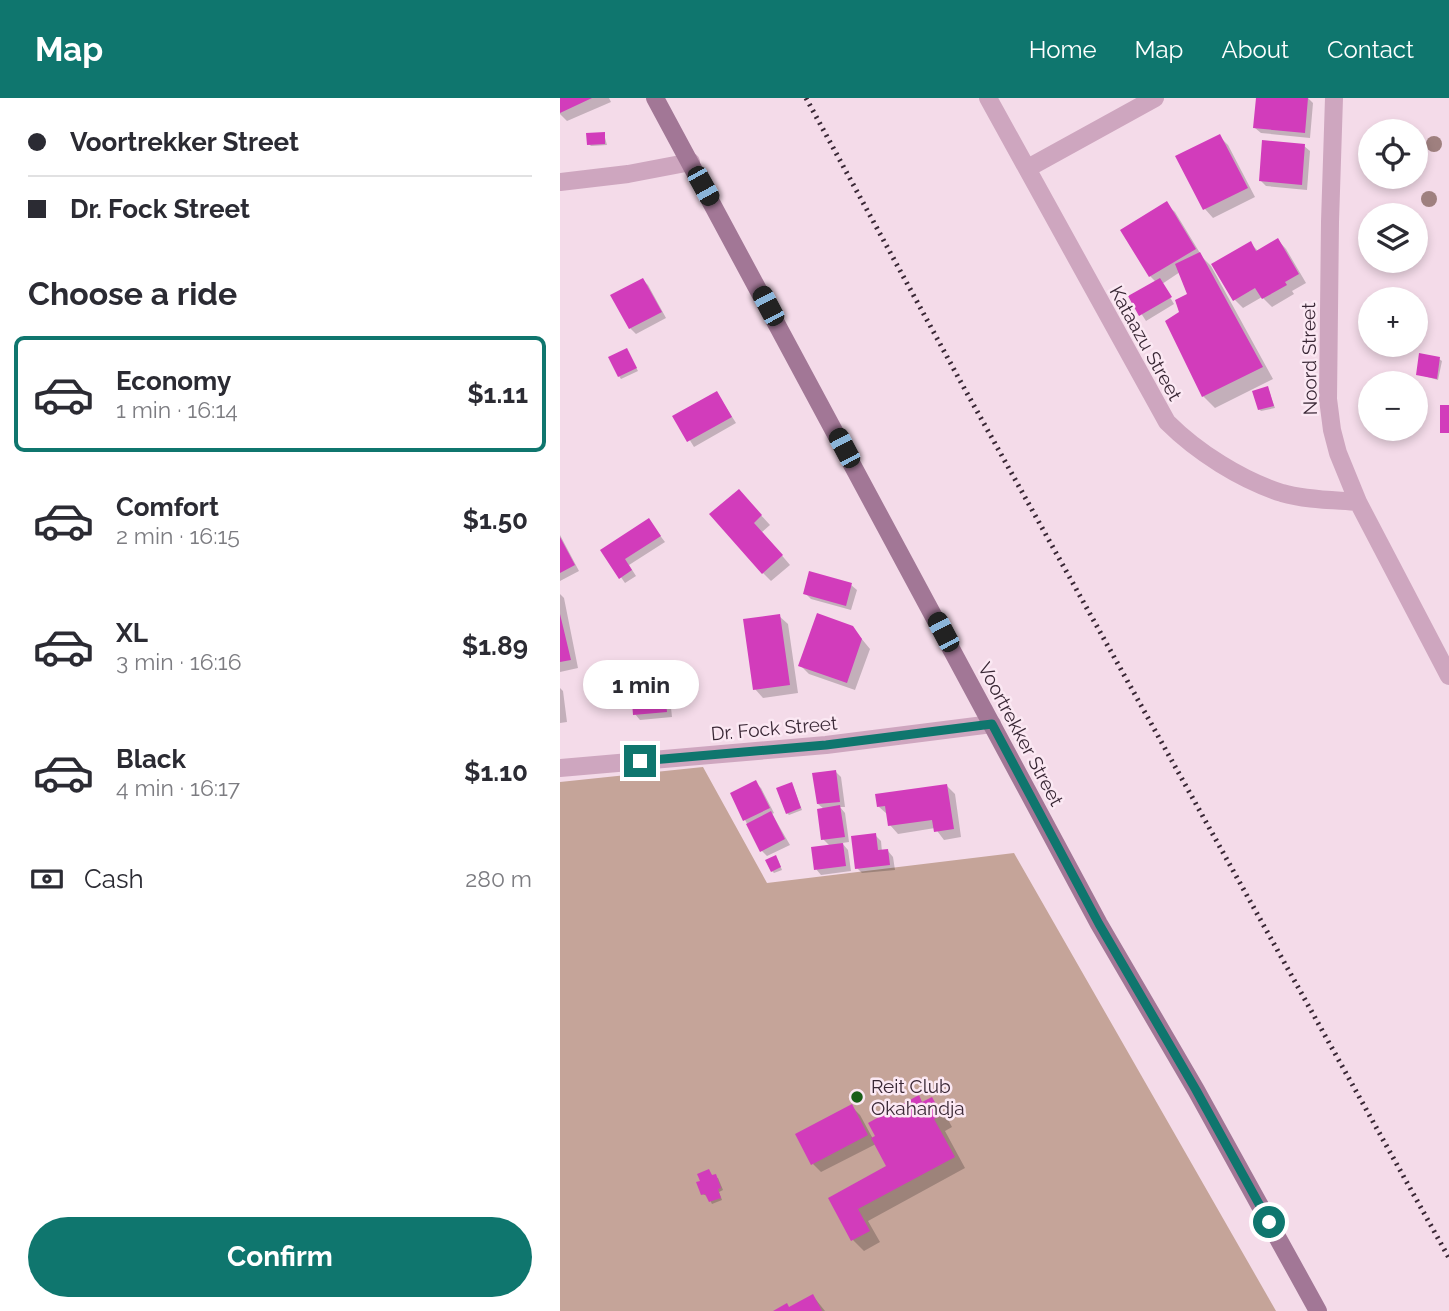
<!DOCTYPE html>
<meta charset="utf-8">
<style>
body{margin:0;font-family:Raleway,sans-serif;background:#f2f2f3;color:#2b2b33;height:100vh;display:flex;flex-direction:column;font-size:26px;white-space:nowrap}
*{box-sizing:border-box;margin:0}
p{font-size:23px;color:#7c7c81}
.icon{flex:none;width:38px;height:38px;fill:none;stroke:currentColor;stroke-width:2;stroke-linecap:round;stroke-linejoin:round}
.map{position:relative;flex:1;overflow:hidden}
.sheet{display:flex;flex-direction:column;background:#fff;width:560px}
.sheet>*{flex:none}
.hud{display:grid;align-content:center;height:154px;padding:0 28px;background:#fff}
.tools{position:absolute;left:798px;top:21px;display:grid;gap:14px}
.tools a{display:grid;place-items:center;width:70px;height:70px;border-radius:50%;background:#fff;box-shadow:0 4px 10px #0003;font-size:35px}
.end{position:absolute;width:32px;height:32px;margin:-16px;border:9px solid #0f766e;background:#fff;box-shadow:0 0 0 4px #fff}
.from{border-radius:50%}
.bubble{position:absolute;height:49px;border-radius:24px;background:#fff;box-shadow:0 4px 10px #0003;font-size:23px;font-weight:700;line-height:49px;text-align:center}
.car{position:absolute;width:21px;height:42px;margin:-21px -10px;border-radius:9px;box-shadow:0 0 5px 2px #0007;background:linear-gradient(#222 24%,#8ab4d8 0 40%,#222 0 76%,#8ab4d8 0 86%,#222 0)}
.hud b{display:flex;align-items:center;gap:24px;height:66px;font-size:26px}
.hud b+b{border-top:2px solid #e1e1e2}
.hud i{width:18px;height:18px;background:#2b2b33}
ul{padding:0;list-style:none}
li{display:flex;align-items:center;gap:21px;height:116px;margin:0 14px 10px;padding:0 14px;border:4px solid transparent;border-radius:10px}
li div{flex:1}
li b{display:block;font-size:26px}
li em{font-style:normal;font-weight:700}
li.on{border-color:#0f766e}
li>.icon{width:63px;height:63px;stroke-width:1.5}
h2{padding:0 28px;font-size:32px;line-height:84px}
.pay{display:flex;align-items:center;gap:18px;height:77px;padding:0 28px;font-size:26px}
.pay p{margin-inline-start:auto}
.action{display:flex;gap:14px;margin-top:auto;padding:14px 28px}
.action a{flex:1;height:80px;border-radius:42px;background:#0f766e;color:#fff;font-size:28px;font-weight:700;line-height:80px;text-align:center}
header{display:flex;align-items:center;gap:42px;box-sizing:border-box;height:98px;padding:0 35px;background:#0f766e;color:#fff}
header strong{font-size:33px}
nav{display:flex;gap:38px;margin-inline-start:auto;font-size:24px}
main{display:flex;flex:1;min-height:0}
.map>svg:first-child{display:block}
.green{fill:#c5a499}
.shadow{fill:#0003}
.building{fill:#d23cbb}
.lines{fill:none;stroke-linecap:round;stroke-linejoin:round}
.minor{stroke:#cea6bf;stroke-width:18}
.secondary{stroke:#a27796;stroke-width:18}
.rail{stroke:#392735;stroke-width:5;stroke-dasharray:2 5;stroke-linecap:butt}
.tree{fill:#9f807f}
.route{stroke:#0f766e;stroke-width:9}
.poi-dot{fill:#1a5f18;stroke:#fbe8f3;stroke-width:2.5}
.labels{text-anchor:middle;stroke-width:5;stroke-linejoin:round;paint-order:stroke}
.street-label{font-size:19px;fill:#392735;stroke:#fbe8f3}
.poi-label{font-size:19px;fill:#392735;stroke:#fbe8f3;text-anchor:start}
</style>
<header>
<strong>Map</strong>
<nav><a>Home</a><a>Map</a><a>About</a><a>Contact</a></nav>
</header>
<main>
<section class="sheet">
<div class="hud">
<b><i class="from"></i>Voortrekker Street</b>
<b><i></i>Dr. Fock Street</b>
</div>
<h2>Choose a ride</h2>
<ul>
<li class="on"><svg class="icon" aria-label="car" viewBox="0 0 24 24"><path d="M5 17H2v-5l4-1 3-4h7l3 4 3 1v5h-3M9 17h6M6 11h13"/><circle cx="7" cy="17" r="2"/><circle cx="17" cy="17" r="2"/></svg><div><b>Economy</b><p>1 min · 16:14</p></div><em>$1.11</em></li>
<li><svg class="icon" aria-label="car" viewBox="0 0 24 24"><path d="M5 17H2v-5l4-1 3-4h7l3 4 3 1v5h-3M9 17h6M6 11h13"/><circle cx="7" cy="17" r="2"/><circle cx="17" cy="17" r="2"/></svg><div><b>Comfort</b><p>2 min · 16:15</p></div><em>$1.50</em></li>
<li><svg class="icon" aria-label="car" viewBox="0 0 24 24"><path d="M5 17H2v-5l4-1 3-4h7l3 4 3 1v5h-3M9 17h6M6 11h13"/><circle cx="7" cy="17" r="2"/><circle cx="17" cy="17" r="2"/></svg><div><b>XL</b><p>3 min · 16:16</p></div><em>$1.89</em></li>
<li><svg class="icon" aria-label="car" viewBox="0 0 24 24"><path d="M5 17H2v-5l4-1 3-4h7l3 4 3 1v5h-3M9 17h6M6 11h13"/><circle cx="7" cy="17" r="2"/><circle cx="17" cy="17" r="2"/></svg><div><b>Black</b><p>4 min · 16:17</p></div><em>$1.10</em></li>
</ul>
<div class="pay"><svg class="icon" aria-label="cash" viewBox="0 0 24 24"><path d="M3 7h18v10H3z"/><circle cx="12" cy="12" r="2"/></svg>Cash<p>280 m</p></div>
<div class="action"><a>Confirm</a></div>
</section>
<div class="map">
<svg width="889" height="1213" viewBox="0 0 889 1213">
<rect width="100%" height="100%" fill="#f4dbe9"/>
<path class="green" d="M143 669 207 785 454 755 716 1213H0V684Z"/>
<path class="shadow" d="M0 0H49L51 4 7 23 0 16Z
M697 0H748L753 5 750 40 701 35 695 30Z
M44 36 47 47 31 48 29 46Z
M659 38 668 47 695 99 653 120 645 111 618 59Z
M744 48 750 53 747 92 706 88 701 83Z
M606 106 615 114 643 160 651 168 713 281 655 310 643 298 621 215 629 197 620 174 602 186 614 206 586 223 570 198 596 184 590 178Z
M718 142 726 151 746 185 732 193 734 196 712 209 702 199 683 210 675 202 690 145 698 153Z
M83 182 88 187 106 220 76 236 70 230Z
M67 252 78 273 61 281 59 278Z
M879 261 882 263 878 282 857 276Z
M708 290 715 310 701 313 699 311Z
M157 295 176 325 134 349 115 318Z
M187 402 210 427 202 434 230 467 211 483 203 475Z
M89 423 105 444 69 467 76 478 65 485 42 452Z
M0 437 19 473 0 483Z
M291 487 297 492 291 512 251 501 245 495Z
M0 496 4 500 18 570 0 574Z
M219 518 228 526 238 595 203 600 195 591Z
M292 529 310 551 295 592 249 576 240 567Z
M103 576 108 582 112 619 80 622 75 616 74 610H68L62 605Z
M0 590 3 593 7 624 0 625Z
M275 673 281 679 285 709H280L285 715 289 744 282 745 288 752 291 773 261 777 256 771 270 748 263 741 264 711 258 706Z
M195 684 201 690 214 715 212 716 230 747 207 758 202 753 185 722Z
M386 687 395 696 401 739 384 742 375 730 338 736 330 727 327 716 318 708Z
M233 688 242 712 229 717 227 715Z
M315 737 321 743 322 754 328 753 333 759 335 772 302 775 297 770Z
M218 762 222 772 214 775 212 773Z
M358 1000 364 1005 371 1001 383 1012 392 1029 385 1033 405 1070 308 1123 320 1144 304 1153 293 1142 270 1100 329 1068 316 1046 261 1074 253 1066 291 1008 300 1017 313 1041Z
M149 1073 153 1079 158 1080 163 1092 159 1094 162 1102 152 1106 148 1098 142 1096V1084Z
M253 1198 265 1213H217L230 1211Z"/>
<path class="building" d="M0 0H32L0 15Z
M696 0H748L745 35 693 30Z
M45 34V46L27 47 26 35Z
M660 36 688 90 643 112 615 58Z
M702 42 745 46 742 87 699 83Z
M607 103 636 151 589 179 560 132Z
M718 140 739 176 725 184 727 187 702 201 695 190 673 203 651 166 691 143 696 153Z
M640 154 703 269 642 299 605 223 619 214 615 202 627 196 615 166Z
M83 180 102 214 69 231 50 197Z
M600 180 612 199 579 218 568 198Z
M67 250 77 270 58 279 48 259Z
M859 255 880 259 877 281 856 277Z
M708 288 714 308 698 312 692 293Z
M157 293 172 319 127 344 112 318Z
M880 307H889V335H880Z
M179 391 202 417 194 425 223 457 202 476 149 416Z
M89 420 101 438 65 461 72 472 59 481 40 452Z
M0 439 15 467 0 475Z
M249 473 292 485 286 508 243 496Z
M257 515 293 528 302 541 287 585 238 568Z
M0 516 11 562 0 564Z
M220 516 230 587 193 592 183 521Z
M103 574 107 614 73 617 72 604 61 606 58 579Z
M276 672 280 704 257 706 252 675Z
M196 682 210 710 183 723 170 695Z
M232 684 241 710 226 716 216 690Z
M387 686 394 731 374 734 372 722 328 728 325 708 317 709 315 696Z
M280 707 285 739 261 742 257 711Z
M211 713 225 741 200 754 186 726Z
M316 735 318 752 328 751 330 767 295 771 291 738Z
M283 745 286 768 254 772 251 749Z
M216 757 221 769 211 774 205 762Z
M359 997 362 1004 372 999 382 1017 374 1021 395 1059 298 1111 310 1133 291 1143 268 1100 326 1068 311 1040 315 1038 308 1025Z
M292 1006 308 1037 251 1067 235 1036Z
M149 1071 152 1077 156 1076 161 1090 158 1091 161 1100 149 1104 145 1096 141 1097 136 1084 140 1083 137 1076Z
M253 1196 262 1213H213L227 1205 229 1209Z"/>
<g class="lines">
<path class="minor" d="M428 0 607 324C637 354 681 382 722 395 746 402 773 402 798 404
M774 0 770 124 768 301 772 332 778 355 798 404 889 578
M468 70 595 0
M0 84 68 76 131 64
M0 670 266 647 432 626"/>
<path class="secondary" d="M95 0 539 826 636 992 758 1213"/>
<path class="rail" d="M246 0 403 288 889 1160"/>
</g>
<g class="tree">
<circle cx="874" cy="46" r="8"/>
<circle cx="869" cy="101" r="8"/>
</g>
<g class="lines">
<path class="route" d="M80 663 266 647 432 626 539 826 636 992 709 1124"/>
</g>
<circle class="poi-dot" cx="297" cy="999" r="7"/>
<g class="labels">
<g class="street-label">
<text transform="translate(586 245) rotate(61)" y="7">Kataazu Street</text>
<text transform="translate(749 261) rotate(-91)" y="7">Noord Street</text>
<text transform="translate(214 630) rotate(-5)" y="7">Dr. Fock Street</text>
<text transform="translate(461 636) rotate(62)" y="7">Voortrekker Street</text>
</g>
<g class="poi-label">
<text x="311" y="995">Reit Club<tspan x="311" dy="22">Okahandja</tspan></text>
</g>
</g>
</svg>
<div class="tools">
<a><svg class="icon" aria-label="locate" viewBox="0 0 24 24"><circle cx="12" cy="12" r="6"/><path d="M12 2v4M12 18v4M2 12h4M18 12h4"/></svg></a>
<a><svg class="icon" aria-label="layers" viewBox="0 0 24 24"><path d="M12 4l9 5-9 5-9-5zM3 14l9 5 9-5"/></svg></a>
<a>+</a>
<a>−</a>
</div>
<i class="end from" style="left:709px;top:1124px"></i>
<i class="end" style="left:80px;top:663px"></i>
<div class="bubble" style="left:23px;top:562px;width:116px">1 min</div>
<i class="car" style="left:143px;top:88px;rotate:151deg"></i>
<i class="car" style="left:208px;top:208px;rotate:332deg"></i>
<i class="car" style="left:284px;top:350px;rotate:332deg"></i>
<i class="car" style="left:383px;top:534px;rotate:332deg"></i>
</div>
</main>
